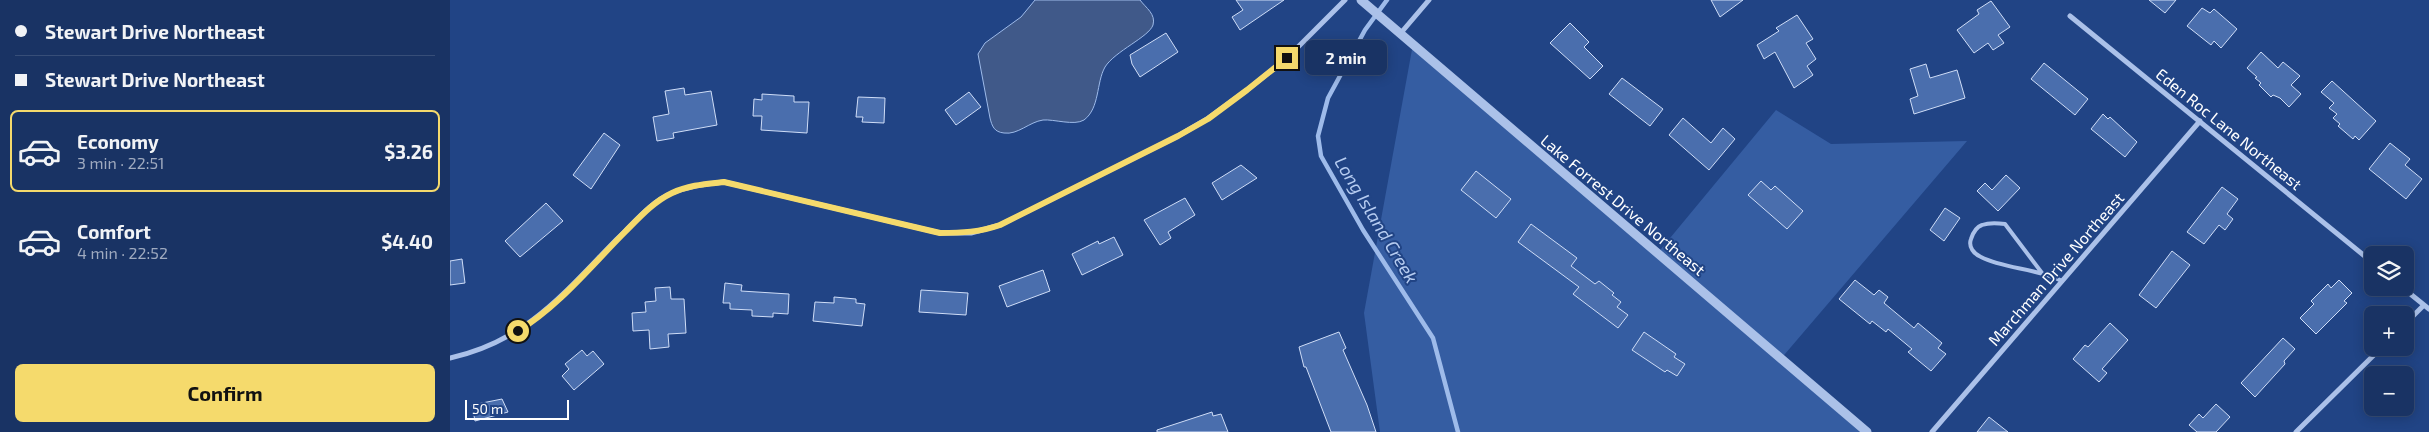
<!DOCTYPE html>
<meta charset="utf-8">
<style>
body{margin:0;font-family:"Exo 2",sans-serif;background:#263f6d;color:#f1f3f6;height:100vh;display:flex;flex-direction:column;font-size:19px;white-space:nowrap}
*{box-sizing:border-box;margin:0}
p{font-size:16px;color:#9faabf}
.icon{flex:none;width:28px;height:28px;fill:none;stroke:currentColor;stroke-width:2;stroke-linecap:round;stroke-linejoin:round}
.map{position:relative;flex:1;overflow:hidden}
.details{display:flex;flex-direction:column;background:#193364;width:450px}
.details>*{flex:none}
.guide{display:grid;align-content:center;height:110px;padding:0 15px;background:#193364}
.tools{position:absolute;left:1914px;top:246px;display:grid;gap:10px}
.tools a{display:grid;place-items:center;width:50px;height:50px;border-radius:8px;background:#193364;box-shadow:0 2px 12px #0003,0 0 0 1px #374e78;font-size:25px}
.scale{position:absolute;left:15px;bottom:12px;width:104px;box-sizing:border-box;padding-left:5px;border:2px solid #fff;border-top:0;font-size:14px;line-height:18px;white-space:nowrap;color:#fff;-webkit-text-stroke:4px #214485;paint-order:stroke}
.end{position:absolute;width:22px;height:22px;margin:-11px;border:6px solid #f5da6c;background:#111;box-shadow:0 0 0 2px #111}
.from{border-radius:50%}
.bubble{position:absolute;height:35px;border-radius:8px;background:#193364;box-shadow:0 2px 12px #0003,0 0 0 1px #374e78;font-size:16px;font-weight:700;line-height:35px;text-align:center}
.guide b{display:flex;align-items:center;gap:18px;height:48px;font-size:19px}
.guide b+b{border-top:1px solid #374e78}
.guide i{width:12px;height:12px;background:#f1f3f6}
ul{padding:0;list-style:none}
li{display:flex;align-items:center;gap:15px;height:82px;margin:0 10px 8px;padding:0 5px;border:2px solid transparent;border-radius:8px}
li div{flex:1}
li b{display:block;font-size:19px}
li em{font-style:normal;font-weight:700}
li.active{border-color:#f5da6c}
li>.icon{width:45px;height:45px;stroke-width:1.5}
.primary-button{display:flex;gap:10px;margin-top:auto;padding:10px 15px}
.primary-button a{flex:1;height:58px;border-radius:8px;background:#f5da6c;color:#111;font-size:20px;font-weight:700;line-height:58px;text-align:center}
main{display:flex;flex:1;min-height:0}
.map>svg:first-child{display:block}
.green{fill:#355da2}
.water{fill:#405989;stroke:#9ebbea}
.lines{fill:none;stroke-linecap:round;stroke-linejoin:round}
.stream{stroke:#9ebbea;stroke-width:4.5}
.building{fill:#4a6ead;stroke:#cfddf7}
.service{stroke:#abc1e9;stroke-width:4}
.minor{stroke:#abc1e9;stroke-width:5}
.tertiary{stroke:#abc1e9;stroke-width:9}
.route{stroke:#f5da6c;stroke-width:6}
.labels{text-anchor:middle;stroke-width:4;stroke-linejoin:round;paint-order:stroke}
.street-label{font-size:16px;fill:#fff;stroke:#214485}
.water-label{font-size:18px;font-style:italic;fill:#b6ccf1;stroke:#214485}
</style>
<main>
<section class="details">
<div class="guide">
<b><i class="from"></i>Stewart Drive Northeast</b>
<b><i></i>Stewart Drive Northeast</b>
</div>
<ul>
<li class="active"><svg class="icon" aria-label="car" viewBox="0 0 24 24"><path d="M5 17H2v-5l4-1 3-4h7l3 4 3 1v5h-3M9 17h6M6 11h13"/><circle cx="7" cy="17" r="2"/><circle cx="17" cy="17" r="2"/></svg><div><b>Economy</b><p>3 min · 22:51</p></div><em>$3.26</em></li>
<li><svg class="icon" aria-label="car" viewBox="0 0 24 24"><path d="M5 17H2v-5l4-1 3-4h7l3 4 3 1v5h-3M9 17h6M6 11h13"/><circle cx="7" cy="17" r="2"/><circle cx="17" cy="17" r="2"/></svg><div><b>Comfort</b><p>4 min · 22:52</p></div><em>$4.40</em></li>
</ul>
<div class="primary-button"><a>Confirm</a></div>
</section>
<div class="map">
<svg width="1979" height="432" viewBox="0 0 1979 432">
<rect width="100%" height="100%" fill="#214485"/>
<path class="green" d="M963 44 1206 255 1326 110 1381 144 1517 141 1329 361 1410 432H930L914 313Z"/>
<path class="water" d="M585 0H690C696 8 706 14 703 25 699 37 665 51 655 67 646 83 650 108 634 120 624 126 604 119 593 120 579 122 568 135 554 133 544 132 542 126 540 118L528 54 535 43 571 17Z"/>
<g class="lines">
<path class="stream" d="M937 0 915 30 878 98 868 136 871 156 913 230 983 338 1008 432"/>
</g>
<path class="building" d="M786 0H834L790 30 782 17 793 10Z
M1261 0H1293L1270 17Z
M1699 0H1726L1715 13Z
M1541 1 1560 27 1548 35 1554 43 1543 50 1538 43 1524 53 1507 30 1529 14 1527 10Z
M1752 8 1760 13 1764 9 1787 29 1771 48 1764 41 1761 45 1737 26Z
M1347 15 1363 39 1356 43 1366 59 1357 66 1363 75 1344 88 1325 52 1314 59 1307 45 1329 31 1326 28Z
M1120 23 1139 42 1134 47 1153 66 1140 79 1100 43Z
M716 33 728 52 690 77 682 64 680 55Z
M1811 52 1828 68 1833 62 1850 76 1841 85 1851 94 1839 107 1830 98 1823 95 1821 97 1809 85 1811 83 1805 78 1807 77 1797 68Z
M1594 63 1638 99 1625 115 1581 79Z
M1476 64 1480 78 1507 70 1515 98 1464 114 1460 99 1468 96 1460 69Z
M1172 78 1213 109 1200 126 1159 94Z
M1882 81 1926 121 1909 140 1905 136 1903 139 1888 126 1890 124 1883 118 1887 114 1879 108 1884 103 1871 92Z
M234 88 235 95 261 91 267 125 223 133 224 138 207 141 203 117 219 114 215 91Z
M519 92 531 107 506 125 495 110Z
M312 94 344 96V102H359L357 133 311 130 312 116H303L304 99 312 100Z
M408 97 435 98 434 123 412 122 413 117H406Z
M1653 114 1658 119 1660 117 1687 142 1675 157 1641 129Z
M1233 118 1261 143 1273 128 1285 139 1259 170 1219 135Z
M154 133 170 145 141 189 123 175Z
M1940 143 1960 159 1955 165 1972 179 1956 199 1919 169Z
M791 165 807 178 772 200 762 183Z
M1026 171 1061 199 1046 218 1011 190Z
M1556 175 1570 188 1548 211 1527 191 1535 183 1542 190Z
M1311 181 1321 190 1325 186 1353 211 1337 229 1298 195Z
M1772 187 1788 199 1777 214 1783 219 1775 230 1769 225 1754 244 1737 232Z
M735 198 745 215 718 232 721 238 710 245 694 220Z
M96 203 113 221 70 257 55 241Z
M1495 208 1510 218 1494 241 1480 230Z
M1081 224 1127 258 1121 266 1145 284 1149 281 1164 293 1162 295 1171 302 1167 307 1178 315 1168 328 1123 294 1129 287 1068 242Z
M664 237 673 255 632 275 622 254 648 241 649 244Z
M1722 251 1740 265 1706 308 1689 295Z
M12 259 15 283 0 285V261Z
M593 270 600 291 557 307 549 286Z
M1405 280 1424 295 1429 290 1438 297 1434 303 1464 328 1468 323 1492 343 1488 348 1496 354 1481 371 1458 352 1462 349 1438 329 1436 332 1422 321 1420 324 1389 299Z
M1889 280 1902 293 1894 301 1897 303 1866 334 1850 318 1864 304 1861 301 1878 284 1881 288Z
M275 283 292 285 291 291 339 294 338 314 323 313V317L302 316V310L280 309V303H273Z
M220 287 221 299H234L236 333 218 334 219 347 200 349 199 330 183 331 182 313 196 312 195 302 206 301 205 288Z
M471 290 518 293 516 315 469 312Z
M384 297 406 299V303L415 304 412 326 363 321 365 302 384 303Z
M1660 323 1678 340 1652 369 1657 373 1649 382 1623 359 1635 345 1638 347Z
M889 332 896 348 893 350 917 405 926 432H881L856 367H854L849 347Z
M1194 332 1226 354 1224 357 1235 364 1227 376 1217 370 1215 372 1182 350Z
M1833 338 1845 349 1834 361 1835 364 1805 397 1791 383Z
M132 350 137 356 143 351 154 364 124 390 112 376 119 369 115 364Z
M52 399 58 412 25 421 22 405Z
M1766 404 1780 417 1766 432H1747L1739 425 1749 414 1753 418Z
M762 412 763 416 771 414 778 432H707V430Z
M1539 417 1558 432H1527Z"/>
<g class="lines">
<path class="service" d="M1592 273 1555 224C1548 223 1540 222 1532 225 1526 227 1523 233 1521 239 1518 247 1524 254 1531 257 1554 269 1587 268 1612 281"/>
<path class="minor" d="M1620 16 1922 262
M950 34 979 0
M1953 288 1979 309
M1955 324 1974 305
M0 358C77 341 115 292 167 239 184 223 200 202 222 193 239 186 256 184 274 182L490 233H521L550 225 728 136 757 119 797 90 837 58 895 0
M1482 432 1750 121
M1846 432 1931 348"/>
<path class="tertiary" d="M911 0 1417 432"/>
</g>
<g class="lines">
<path class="route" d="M68 331C109 306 141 266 175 232 189 218 203 202 222 193 239 185 256 184 274 182L490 233C512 233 530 232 550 225L728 136 758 119 797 90 837 58"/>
</g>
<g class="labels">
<g class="street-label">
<text transform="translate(1779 129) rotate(39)" y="6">Eden Roc Lane Northeast</text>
<text transform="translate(1173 205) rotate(40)" y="6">Lake Forrest Drive Northeast</text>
<text transform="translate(1606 269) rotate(-49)" y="6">Marchman Drive Northeast</text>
</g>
<g class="water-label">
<text transform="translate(926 220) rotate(59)" y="6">Long Island Creek</text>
</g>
</g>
</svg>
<div class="tools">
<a><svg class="icon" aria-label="layers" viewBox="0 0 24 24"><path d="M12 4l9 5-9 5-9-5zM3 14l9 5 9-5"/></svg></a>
<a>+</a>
<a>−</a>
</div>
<div class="scale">50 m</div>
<i class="end from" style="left:68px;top:331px"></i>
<i class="end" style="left:837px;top:58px"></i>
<div class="bubble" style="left:855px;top:40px;width:82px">2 min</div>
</div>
</main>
